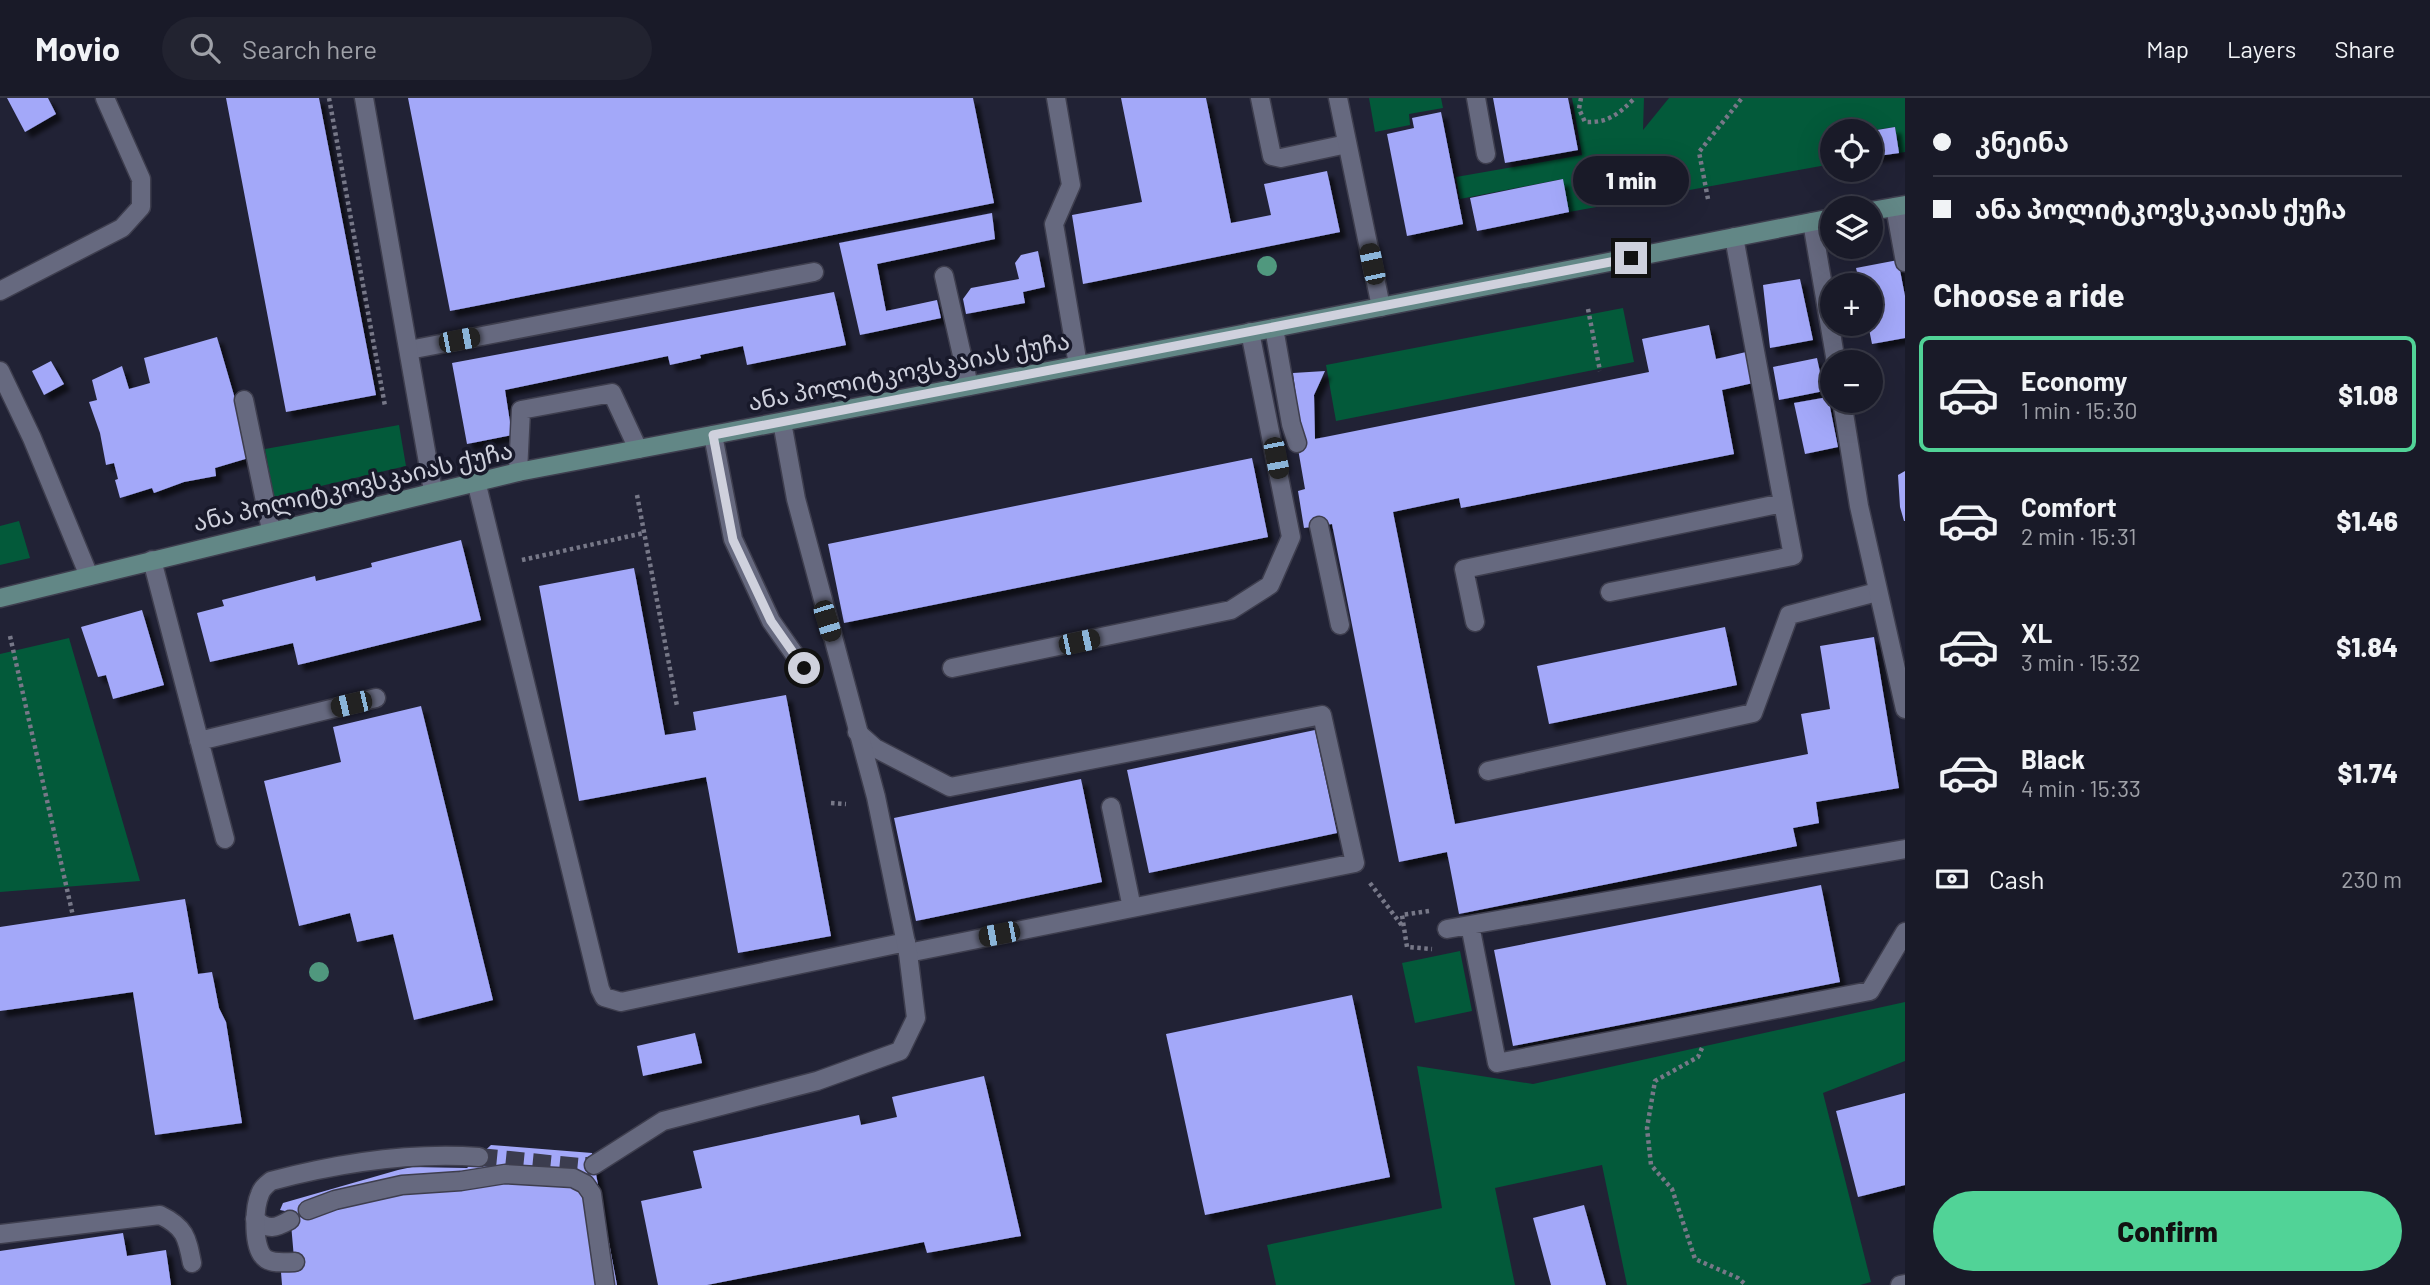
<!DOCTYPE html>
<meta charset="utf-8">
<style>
body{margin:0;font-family:Barlow,"Noto Sans Georgian",sans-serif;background:#222330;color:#f1f3f6;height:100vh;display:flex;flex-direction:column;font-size:26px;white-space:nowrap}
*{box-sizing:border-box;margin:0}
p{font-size:23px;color:#9fa1a8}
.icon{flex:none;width:38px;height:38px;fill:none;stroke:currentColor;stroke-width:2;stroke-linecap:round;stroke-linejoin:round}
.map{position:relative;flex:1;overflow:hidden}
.details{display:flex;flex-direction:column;background:#191a28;width:525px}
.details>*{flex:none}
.hud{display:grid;align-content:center;height:154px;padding:0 28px;background:#191a28}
.controls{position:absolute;left:1820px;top:21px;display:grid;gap:14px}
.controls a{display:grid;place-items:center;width:63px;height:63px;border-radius:50%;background:#191a28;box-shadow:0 7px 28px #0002,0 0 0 2px #373845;font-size:35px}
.end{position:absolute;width:32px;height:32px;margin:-16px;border:9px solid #cfd1dd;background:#111;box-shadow:0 0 0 4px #111}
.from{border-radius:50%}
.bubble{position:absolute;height:49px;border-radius:24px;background:#191a28;box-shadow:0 7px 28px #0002,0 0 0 2px #373845;font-size:23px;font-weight:800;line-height:49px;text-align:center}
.car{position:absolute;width:21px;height:42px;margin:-21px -10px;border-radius:9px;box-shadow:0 0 5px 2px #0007;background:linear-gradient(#222 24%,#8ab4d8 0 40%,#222 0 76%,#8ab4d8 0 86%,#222 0)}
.hud b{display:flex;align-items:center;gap:24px;height:66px;font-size:26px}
.hud b+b{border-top:2px solid #373845}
.hud i{width:18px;height:18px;background:#f1f3f6}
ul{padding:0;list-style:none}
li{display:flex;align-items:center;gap:21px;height:116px;margin:0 14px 10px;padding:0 14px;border:4px solid transparent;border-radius:10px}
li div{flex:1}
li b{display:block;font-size:26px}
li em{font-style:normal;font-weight:800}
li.active{border-color:#51d397}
li>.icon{width:63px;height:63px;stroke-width:1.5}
h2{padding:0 28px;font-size:32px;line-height:84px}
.pay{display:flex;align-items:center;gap:18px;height:77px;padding:0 28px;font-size:26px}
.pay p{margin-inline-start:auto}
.cta{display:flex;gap:14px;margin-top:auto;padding:14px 28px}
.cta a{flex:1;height:80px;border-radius:42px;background:#51d397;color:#111;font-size:28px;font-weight:800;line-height:80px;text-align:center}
header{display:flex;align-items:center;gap:42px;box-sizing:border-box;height:98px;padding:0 35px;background:#191a28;border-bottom:2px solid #373845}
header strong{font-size:33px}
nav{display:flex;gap:38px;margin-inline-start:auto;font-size:24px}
.search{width:490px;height:63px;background:#222330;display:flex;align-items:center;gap:18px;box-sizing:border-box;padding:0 24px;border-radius:38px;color:#9fa1a8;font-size:26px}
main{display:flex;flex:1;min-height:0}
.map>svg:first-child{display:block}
.green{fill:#035a3a}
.building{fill:#a3a8f9;filter:url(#shadow)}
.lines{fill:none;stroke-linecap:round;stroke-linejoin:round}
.street-tunnel{stroke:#3b3c4e;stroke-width:18;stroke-dasharray:18 9;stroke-linecap:butt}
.lane-casing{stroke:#3e3e4e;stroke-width:21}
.street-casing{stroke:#3e3e4e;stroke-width:21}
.secondary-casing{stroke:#3e3e4e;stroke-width:21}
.path{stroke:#777888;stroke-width:4.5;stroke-dasharray:3.5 3.5;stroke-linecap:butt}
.lane{stroke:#66697f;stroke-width:18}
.street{stroke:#66697f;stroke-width:18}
.secondary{stroke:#628786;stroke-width:18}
.tree{fill:#50987e}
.route{stroke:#cfd1dd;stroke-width:9}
.labels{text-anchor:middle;stroke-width:7;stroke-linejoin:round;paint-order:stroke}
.street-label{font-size:24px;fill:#cfd1dd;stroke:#18192a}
</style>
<header>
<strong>Movio</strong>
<div class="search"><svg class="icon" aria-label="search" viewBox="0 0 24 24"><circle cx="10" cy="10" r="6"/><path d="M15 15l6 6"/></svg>Search here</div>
<nav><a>Map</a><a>Layers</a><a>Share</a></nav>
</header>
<main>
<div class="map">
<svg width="1905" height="1187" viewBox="0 0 1905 1187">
<defs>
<filter id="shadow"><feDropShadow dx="6" dy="6" stdDeviation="2" flood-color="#0009"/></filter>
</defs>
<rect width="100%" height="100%" fill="#212235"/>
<path class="green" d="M1369 0H1441L1443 10 1409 16 1410 27 1375 34Z
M1572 0H1644L1643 32 1669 0H1905V54L1899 55 1895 29 1866 33H1832V66L1569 114 1562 81 1460 101 1456 79 1582 57Z
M1623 210 1634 264 1336 323 1326 267Z
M399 327 406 368 274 399 265 351Z
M19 423 30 460 0 467V428Z
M69 540 140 783 0 794V556Z
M1460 853 1472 913 1415 925 1402 865Z
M1905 904V963L1823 995 1871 1184 1860 1187H1627L1602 1067 1495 1090 1515 1187H1276L1267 1147 1442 1110 1417 968 1533 986Z"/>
<path class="building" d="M7 0H48L56 16 25 34Z
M226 0H319L376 297 286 314Z
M408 0H973L994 105 450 213Z
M1121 0H1206L1231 125 1271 117 1264 86 1327 73 1340 134 1083 186 1072 117 1142 104Z
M1493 0H1568L1578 52 1505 65Z
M1441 14 1463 126 1407 138 1387 36 1414 30 1412 20Z
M1895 29 1899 55 1871 59V33Z
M1563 81 1569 114 1477 133 1470 100Z
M992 115 995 141 877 166 886 213 937 202 941 220 860 237 839 145Z
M1038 153 1045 189 1023 194 1025 205 966 216 963 201 971 190 1019 181 1015 165 1021 157Z
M1898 162 1905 198V240L1872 246 1868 226H1871V187H1860L1856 170Z
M1800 181 1813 242 1770 250 1763 187Z
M834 194 846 247 747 267 743 248 700 257 701 260 670 267 668 258 505 292 512 337 467 346 452 265Z
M1709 227 1716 261 1746 254 1753 285 1722 292 1734 356 1461 410 1459 400 1393 414 1455 726 1808 656 1801 616 1830 611 1820 548 1874 539 1899 690 1816 704 1819 725 1793 730 1797 748 1459 816 1447 754 1399 764 1332 426 1304 430 1298 393 1305 391 1297 345 1300 329 1293 275 1325 273 1314 297 1315 341 1649 274 1642 241Z
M217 239 252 359 215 370 216 378 184 384 154 395 152 390 120 400 115 382 118 381 114 365 106 367 100 335 89 304 97 302 92 282 122 268 129 291 150 285 144 260Z
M1817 260 1824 293 1779 302 1773 269Z
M51 263 64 286 44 297 32 273Z
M1828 299 1838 349 1805 356 1794 305Z
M1252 360 1268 439 844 525 828 446Z
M1905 373V423H1904L1900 409 1898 377Z
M461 442 481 522 298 567 293 545 210 564 197 515 224 508 222 502 315 478 316 483 372 469 371 465Z
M634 470 665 637 696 632 693 614 786 597 831 838 738 855 706 679 579 703 539 488Z
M142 512 164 587 113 601 106 577 98 579 81 529Z
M1725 529 1737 587 1549 626 1537 568Z
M421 608 493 902 414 922 393 836 357 844 350 815 299 828 264 683 341 664 333 629Z
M1315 632 1337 735 1149 775 1127 672Z
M1081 681 1102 784 916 823 894 720Z
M1821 787 1840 884 1513 948 1494 852Z
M185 801 198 876 212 874 219 910 226 924 242 1025 155 1037 133 894 0 913V829Z
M1352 897 1390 1079 1205 1117 1166 936Z
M695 935 702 965 643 978 637 948Z
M984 978 1021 1138 927 1155 924 1144 707 1187H658L641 1103 702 1090 693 1053 859 1017 861 1027 897 1019 892 999Z
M1905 995V1087L1858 1099 1836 1013Z
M491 1047 592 1055 617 1187H282L281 1174 295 1172 290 1114 280 1112 283 1105 398 1072 412 1069 467 1070Z
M1584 1107 1606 1187H1551L1533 1120Z
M123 1135 127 1158 166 1152 171 1187H0V1153Z"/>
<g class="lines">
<path class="street-tunnel" d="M479 1059 580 1069 594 1067"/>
<defs>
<path id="lane" d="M1056 0 1071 87 1054 126 1078 267
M1260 0 1272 58 1281 60 1347 46
M1476 0 1486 56
M1895 109 1905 164
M944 178 969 288
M0 193 122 130 141 109V81L105 0
M1274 230 1291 326 1297 345
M409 252 814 174
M0 273 32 340 89 478
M244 302 271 432
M713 337 733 441 771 523 804 570
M518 374 521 312 612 295 638 351
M476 383 600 891 604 899 621 904 906 844
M1319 428 1340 527
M152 462 225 741
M1610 494 1793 458 1783 405
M1475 524 1464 471 1783 405 1734 139
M952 570 1231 512 1270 487 1291 439 1250 234
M857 634 875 650 950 689 1322 617 1355 765 908 855
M199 643 376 600
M1488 673 1753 615 1789 517 1877 494
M1111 709 1132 810
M1470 827 1497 965 1870 893 1905 834
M1447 831 1905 751
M308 1112 335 1102 402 1087 461 1083 505 1076 573 1080 585 1086 592 1096 605 1187
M255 1121C268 1133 276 1130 290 1122
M0 1136 160 1117C185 1129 187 1139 192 1165"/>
<path id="street" d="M364 0 433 393
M1338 0 1381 209
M1812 124 1836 264
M1842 303 1859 408 1905 611
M594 1067 663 1023 817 983 900 953 916 920 908 855 876 699 796 401 782 324
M295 1164C286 1164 274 1166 266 1161 252 1152 254 1110 260 1096 262 1090 266 1087 271 1083 339 1065 409 1054 479 1059
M1900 1187 1905 1186"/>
<path id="secondary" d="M1871 113 1905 107
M0 500 518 374 1274 230 1832 120"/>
</defs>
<use href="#lane" class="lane-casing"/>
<use href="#street" class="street-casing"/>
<use href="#secondary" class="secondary-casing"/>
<path class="path" d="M329 0 385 308
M1581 0 1579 11 1585 24C1609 25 1618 16 1635 0
M1708 101 1699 54 1742 0
M1588 211 1600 273
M637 397 677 608
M522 462 644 435
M10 538 73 818
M831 705 846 706
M1370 785 1403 829
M1429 813 1402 817 1407 849 1432 851
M1702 950 1698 959 1655 983 1647 1030 1651 1067 1672 1091 1695 1161 1738 1180 1746 1187"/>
<use href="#lane" class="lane"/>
<use href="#street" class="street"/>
<use href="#secondary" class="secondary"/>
</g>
<g class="tree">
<circle cx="1267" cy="168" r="10"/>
<circle cx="319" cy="874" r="10"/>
</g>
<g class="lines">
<path class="route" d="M804 570 771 523 733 442 713 337 1631 160"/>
</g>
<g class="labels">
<g class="street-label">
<text transform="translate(909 274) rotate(-11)" y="8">ანა პოლიტკოვსკაიას ქუჩა</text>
<text transform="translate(353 389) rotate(-13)" y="8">ანა პოლიტკოვსკაიას ქუჩა</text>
</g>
</g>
</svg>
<div class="controls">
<a><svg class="icon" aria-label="locate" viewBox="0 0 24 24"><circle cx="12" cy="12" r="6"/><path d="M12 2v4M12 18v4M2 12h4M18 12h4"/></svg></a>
<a><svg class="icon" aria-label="layers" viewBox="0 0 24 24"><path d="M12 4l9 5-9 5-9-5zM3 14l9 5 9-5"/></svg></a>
<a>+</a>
<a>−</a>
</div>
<i class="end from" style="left:804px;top:570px"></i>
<i class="end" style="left:1631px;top:160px"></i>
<div class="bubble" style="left:1573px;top:58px;width:116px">1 min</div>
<i class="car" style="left:1372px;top:166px;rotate:348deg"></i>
<i class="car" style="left:459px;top:242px;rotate:79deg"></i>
<i class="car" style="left:1276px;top:360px;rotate:169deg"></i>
<i class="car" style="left:827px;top:523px;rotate:163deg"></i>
<i class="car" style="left:1079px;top:544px;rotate:78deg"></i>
<i class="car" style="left:351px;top:606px;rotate:257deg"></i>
<i class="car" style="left:999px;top:836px;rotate:259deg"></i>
</div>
<section class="details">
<div class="hud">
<b><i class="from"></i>კნეინა</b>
<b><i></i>ანა პოლიტკოვსკაიას ქუჩა</b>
</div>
<h2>Choose a ride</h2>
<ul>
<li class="active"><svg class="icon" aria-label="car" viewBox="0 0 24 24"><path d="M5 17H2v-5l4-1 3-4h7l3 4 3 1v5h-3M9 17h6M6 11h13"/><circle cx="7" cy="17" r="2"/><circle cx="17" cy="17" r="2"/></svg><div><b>Economy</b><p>1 min · 15:30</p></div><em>$1.08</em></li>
<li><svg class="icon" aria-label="car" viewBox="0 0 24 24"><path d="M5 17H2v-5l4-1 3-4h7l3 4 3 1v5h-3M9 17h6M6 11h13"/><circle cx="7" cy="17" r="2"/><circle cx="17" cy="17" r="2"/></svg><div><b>Comfort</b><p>2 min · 15:31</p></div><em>$1.46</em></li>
<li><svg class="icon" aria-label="car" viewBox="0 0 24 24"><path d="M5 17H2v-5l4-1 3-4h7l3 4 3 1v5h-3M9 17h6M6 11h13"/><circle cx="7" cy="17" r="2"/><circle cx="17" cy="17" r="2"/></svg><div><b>XL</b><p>3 min · 15:32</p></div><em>$1.84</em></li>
<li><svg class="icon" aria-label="car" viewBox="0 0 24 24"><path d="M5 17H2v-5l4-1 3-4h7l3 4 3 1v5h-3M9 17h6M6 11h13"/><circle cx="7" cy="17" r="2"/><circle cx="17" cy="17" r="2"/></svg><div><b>Black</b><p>4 min · 15:33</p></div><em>$1.74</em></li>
</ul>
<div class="pay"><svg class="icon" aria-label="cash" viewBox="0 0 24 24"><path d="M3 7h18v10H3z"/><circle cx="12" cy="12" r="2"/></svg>Cash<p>230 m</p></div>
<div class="cta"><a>Confirm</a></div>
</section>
</main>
